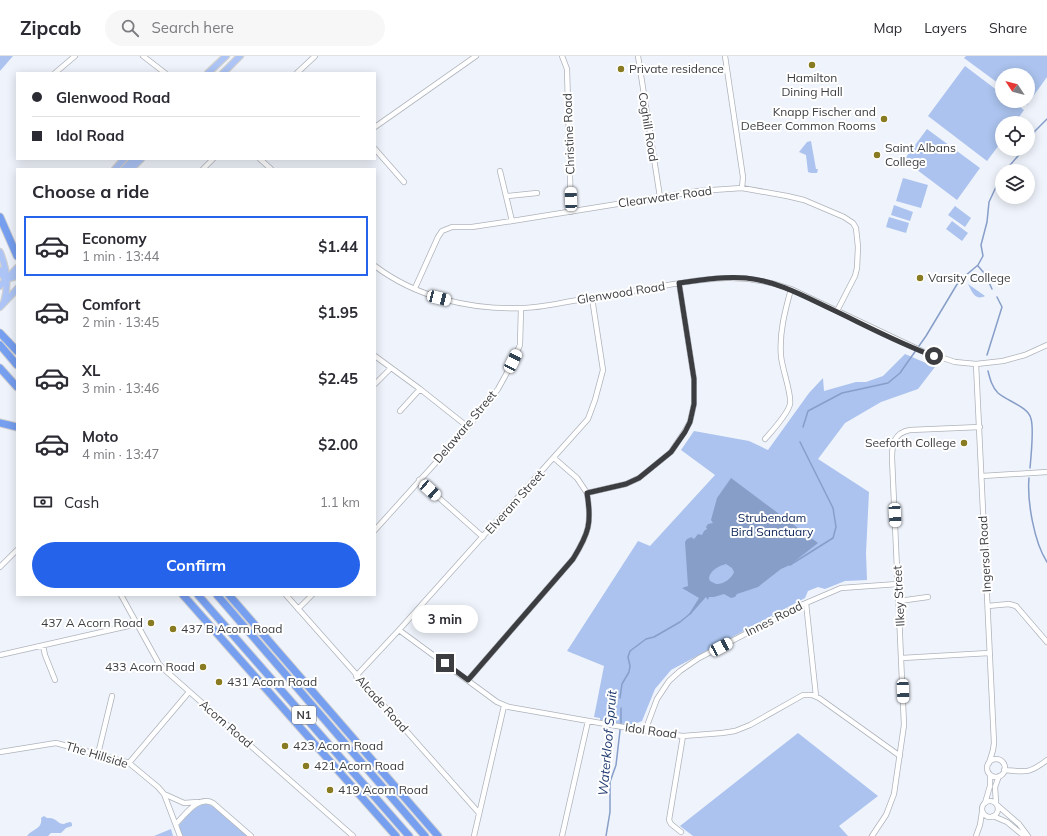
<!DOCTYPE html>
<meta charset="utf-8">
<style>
body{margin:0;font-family:Mulish,sans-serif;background:#f7f7f7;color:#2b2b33;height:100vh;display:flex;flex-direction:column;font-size:15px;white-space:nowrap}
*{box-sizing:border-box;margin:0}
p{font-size:13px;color:#7c7c81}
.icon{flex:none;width:22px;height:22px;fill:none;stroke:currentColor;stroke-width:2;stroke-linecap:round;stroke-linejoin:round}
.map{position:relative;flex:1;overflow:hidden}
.sheet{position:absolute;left:16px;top:112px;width:360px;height:428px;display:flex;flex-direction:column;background:#fff;border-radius:0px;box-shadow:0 2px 10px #0003}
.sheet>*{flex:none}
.banner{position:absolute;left:16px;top:16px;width:360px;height:88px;border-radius:0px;box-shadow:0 2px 10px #0003;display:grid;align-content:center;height:88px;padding:0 16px;background:#fff}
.needle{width:26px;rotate:306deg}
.controls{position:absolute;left:995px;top:12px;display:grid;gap:8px}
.controls a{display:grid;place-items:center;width:40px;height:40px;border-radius:50%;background:#fff;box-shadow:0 2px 10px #0003;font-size:20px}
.end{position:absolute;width:18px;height:18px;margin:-9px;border:5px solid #3b3d40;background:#fff;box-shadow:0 0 0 2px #fff}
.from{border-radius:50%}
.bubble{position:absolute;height:28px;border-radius:14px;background:#fff;box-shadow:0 2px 10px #0003;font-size:13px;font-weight:700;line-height:28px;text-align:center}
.car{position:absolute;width:12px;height:24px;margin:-12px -6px;border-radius:5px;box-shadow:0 0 3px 1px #0007;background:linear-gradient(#fff 24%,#345 0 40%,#fff 0 76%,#345 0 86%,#fff 0)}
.banner b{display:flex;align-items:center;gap:14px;height:38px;font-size:15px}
.banner b+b{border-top:1px solid #e1e1e2}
.banner i{width:10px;height:10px;background:#2b2b33}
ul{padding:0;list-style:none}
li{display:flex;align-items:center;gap:12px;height:60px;margin:0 8px 6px;padding:0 8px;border:2px solid transparent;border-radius:0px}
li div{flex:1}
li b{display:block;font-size:15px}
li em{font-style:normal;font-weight:700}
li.active{border-color:#2563eb}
li>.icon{width:36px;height:36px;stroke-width:1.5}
h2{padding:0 16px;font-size:18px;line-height:48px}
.pay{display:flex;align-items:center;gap:10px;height:44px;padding:0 16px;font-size:15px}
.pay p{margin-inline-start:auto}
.cta{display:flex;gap:8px;margin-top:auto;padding:8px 16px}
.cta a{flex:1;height:46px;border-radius:24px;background:#2563eb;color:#fff;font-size:16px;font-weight:700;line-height:46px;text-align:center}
header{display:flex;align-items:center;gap:24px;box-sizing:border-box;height:56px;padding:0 20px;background:#fff;border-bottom:1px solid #e1e1e2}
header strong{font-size:19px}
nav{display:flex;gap:22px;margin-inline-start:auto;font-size:14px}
.search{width:280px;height:36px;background:#f7f7f7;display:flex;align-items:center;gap:10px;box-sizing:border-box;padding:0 14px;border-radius:22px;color:#7c7c81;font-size:15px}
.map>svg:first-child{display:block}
.green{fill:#abc3ee}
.water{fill:#879ec9;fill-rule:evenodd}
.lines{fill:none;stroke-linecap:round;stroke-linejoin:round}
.stream{stroke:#879ec9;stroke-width:1.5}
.minor-casing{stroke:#afb3bb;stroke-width:6}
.major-casing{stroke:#d0d0d1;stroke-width:8}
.highway-casing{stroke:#d0d0d1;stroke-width:9}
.minor{stroke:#fff;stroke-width:4.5}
.major{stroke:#adc5f6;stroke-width:5.5}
.highway{stroke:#769ff0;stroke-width:7}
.route{stroke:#3b3d40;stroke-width:5}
.poi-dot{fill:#897b21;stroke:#fff;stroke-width:1.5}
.labels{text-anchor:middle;stroke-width:4;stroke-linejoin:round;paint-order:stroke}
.shield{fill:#fff;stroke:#767779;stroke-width:1}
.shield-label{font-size:11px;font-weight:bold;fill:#3b3d40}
.poi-label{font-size:12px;fill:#3b3d40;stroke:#fff;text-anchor:start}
.street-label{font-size:12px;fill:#3b3d40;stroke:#fff}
.park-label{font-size:12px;fill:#0d2559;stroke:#fff}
.water-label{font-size:13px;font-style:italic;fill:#203b70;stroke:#fff}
</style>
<header>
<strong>Zipcab</strong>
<div class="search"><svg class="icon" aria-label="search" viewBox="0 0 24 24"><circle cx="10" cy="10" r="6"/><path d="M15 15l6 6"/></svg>Search here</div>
<nav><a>Map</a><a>Layers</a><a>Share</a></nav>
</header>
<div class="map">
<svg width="1047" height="780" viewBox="0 0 1047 780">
<rect width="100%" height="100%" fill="#eff3fb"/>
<path class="green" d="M0 0H13L0 15Z
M966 0H1047V21L1027 49 1021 45H1028V19H1002V30L964 2Z
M965 10 1002 38V45H1012L1024 54 1015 67H1002V85L987 105 928 60Z
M927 73 980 112 957 144 904 104Z
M811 85 816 113H818L817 117H811L808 116 806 99 799 96 807 86Z
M903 122 928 129 921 152 896 145Z
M894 149 913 156 910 165 891 159Z
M955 150 971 162 965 171 948 159Z
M889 161 909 167 906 177 886 171Z
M952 165 968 177 962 185 946 173Z
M968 228 985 240C975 245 972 236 968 228Z
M905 298 935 311 918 333 881 346 845 367 818 403 869 436 866 497 867 524 845 525 825 533 818 531 808 535 805 542 671 614 655 633 642 665 632 669 600 665V662L594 661 604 610 567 595 638 485 650 490 715 419 681 394 694 375 749 385 768 394 809 337 823 322 824 335 856 326H866L883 320Z
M798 677 878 740 839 770 848 780H693L680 770Z
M207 748 214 751 247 780H182L179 769C187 761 194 749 207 748Z
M44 760 47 762C57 761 57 768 64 768 66 767 68 766 71 766L72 768V770L66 772 61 777H51L48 780H27C32 773 43 773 41 762Z
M171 773 173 780H154Z"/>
<path class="water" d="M731 422 818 487 790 509 781 513 758 531 737 538 735 541 731 542 724 538 714 541H709L708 544 706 541 690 559 689 558 699 542 682 532 688 530 685 486 687 483 692 481 693 483 695 482 698 478 702 479 704 475 707 473 706 471 708 468 713 467 711 464 717 442ZM726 508 732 512 734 516C732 522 723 529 716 528 714 527 712 526 710 525L709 522C710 515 718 510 726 508Z"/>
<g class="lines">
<path class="stream" d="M1028 87 1035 75 1047 63
M1005 115 1024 93
M978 210 985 218 992 233
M987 299 1002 251 997 241
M988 315C990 323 992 331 998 337 1007 345 1029 351 1031 363 1034 372 1031 401 1030 412
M803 371 808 355 842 337 888 327 900 317 926 280 959 225 978 209 983 200 981 189 987 166 989 146 1002 118
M1029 422C1027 445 1034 486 1047 506
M790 509 833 482 836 471 833 452 800 386
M620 642 622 628 629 616 630 610 628 601 630 595 646 583 654 581 680 566 691 557
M606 780 610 756V726L616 709 621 666V652"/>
<defs>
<path id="minor" d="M143 0 165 17
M562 0 567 13 571 156
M638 0 660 141
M725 0 743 121 742 132
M55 17 75 0
M297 17 315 0
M375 71 476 0
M375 93 404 126
M260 103 271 113
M203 113 213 103
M500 115 512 165
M507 140 537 137
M375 210C416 241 470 254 521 252 538 252 555 248 572 245 602 240 632 235 662 230 710 222 744 216 791 233L922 295 955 306 976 308 1003 305 1025 299 1047 289
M415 232 438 181 442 175 452 171H472L512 165 698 135 742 132 787 140 804 144 844 161 853 167 856 172 858 191 857 212 855 220 837 255
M375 300 420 333 468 371
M976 308 994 687 993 694 989 707
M375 328 391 312
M400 355 420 333
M765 383C772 375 788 358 790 348 792 338 782 313 781 300 779 277 785 255 791 233
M554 402 577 422 587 437
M982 420 1047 416
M419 424 483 481
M375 474 468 371 498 333 509 313 520 289 521 252
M0 511 17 494
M121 539 159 608 166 615 353 780
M286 539 479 757
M899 545 928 541
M806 547 816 640
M988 550 1009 548 1016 550 1047 586
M298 553 312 539
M399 574 497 646 509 651 657 677 683 680 722 677 735 675 750 669 803 639H812L819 642 900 700
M43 590 45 599 55 624
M0 599 137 568
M902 602 989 597
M356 620 399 574 588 363 595 344 603 314 592 242
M468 624 573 503C589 477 592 467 587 437L626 428 639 422 671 396 685 375 690 366 694 348V323L679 227
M645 675 657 643 669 625 680 615 699 602 799 550 841 532 898 528
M0 696 56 687 129 707 158 731 164 738 180 780
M98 698 112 640
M987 712a9 9 0 1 1 18 0a9 9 0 1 1-18 0Z
M129 707 189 636
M1004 714C1026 716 1029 718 1047 704
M164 738 184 747 198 746
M982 753a8 8 0 1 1 16 0a8 8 0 1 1-16 0Z
M985 747 990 730V719
M996 747 995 731 999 720
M997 749 1019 768 1028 780
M993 760 1007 766 1024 780
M176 768C186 758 198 739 213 747L251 780
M681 776 671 768 669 764 683 680
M474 780 504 650
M562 780 588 665
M872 780 886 759 894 738 904 669 892 402C892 388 894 377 910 374L980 371
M976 780 980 769 982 756"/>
<path id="major" d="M208 17 226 0
M223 17 240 0
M115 113 124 103
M124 113 134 103
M131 113 141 103
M0 196C7 213 9 229 4 246
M0 214 5 224
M5 224 17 220
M0 230 17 212
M0 251 17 233"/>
<path id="highway" d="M0 161 17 200
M0 277 17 295
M0 289 17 309
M0 312 17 331
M0 367 17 371
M183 539 396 780
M198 539 409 780
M217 539 425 780
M229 539 438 780"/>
</defs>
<use href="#minor" class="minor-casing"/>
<use href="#major" class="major-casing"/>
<use href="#highway" class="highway-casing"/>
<use href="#minor" class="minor"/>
<use href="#major" class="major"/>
<use href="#highway" class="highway"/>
</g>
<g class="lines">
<path class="route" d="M445 607 468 624 573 503C589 477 592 467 587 437L626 428 639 422 671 396 685 376 690 366 694 348V323L679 227C701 224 723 220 746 222 776 225 802 239 829 252 863 268 898 287 934 300"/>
</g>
<g class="poi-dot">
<circle cx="812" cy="9" r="4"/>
<circle cx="621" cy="13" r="4"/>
<circle cx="884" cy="63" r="4"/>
<circle cx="877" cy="99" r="4"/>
<circle cx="920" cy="222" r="4"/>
<circle cx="964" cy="387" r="4"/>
<circle cx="151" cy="567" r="4"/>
<circle cx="173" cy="573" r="4"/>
<circle cx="203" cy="611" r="4"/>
<circle cx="219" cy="626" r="4"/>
<circle cx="285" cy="690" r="4"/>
<circle cx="306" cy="710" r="4"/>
<circle cx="330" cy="734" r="4"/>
</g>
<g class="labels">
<rect class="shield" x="292" y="650" width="24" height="18" rx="3"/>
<g class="shield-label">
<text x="304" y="663">N1</text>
</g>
<g class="poi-label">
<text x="629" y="17">Private residence</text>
<text x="812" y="26" text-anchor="middle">Hamilton<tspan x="812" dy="14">Dining Hall</tspan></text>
<text x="876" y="60" text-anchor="end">Knapp Fischer and<tspan x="876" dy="14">DeBeer Common Rooms</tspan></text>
<text x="885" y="96">Saint Albans<tspan x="885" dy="14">College</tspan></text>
<text x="928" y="226">Varsity College</text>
<text x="956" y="391" text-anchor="end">Seeforth College</text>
<text x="143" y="571" text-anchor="end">437 A Acorn Road</text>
<text x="181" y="577">437 B Acorn Road</text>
<text x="195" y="615" text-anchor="end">433 Acorn Road</text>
<text x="227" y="630">431 Acorn Road</text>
<text x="293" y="694">423 Acorn Road</text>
<text x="314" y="714">421 Acorn Road</text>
<text x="338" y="738">419 Acorn Road</text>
</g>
<g class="street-label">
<text transform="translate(648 71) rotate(81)" y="4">Coghill Road</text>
<text transform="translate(569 78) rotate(-92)" y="4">Christine Road</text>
<text transform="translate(665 141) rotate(-8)" y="4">Clearwater Road</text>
<text transform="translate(621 237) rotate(-9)" y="4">Glenwood Road</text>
<text transform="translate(465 371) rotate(-50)" y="4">Delaware Street</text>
<text transform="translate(515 446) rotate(-48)" y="4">Elveram Street</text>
<text transform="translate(985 498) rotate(-93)" y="4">Ingersol Road</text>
<text transform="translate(899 540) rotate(-93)" y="4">Ilkey Street</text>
<text transform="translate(774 563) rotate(-27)" y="4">Innes Road</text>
<text transform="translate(382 648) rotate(48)" y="4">Alcade Road</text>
<text transform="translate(226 668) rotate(41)" y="4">Acorn Road</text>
<text transform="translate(651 675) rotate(8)" y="4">Idol Road</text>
<text transform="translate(97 699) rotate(17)" y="4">The Hillside</text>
</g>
<g class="park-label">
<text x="772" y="466">Strubendam<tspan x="772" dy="14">Bird Sanctuary</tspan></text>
</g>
<g class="water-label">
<text transform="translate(607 687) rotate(-85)" y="5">Waterkloof Spruit</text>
</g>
</g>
</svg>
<div class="controls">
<a><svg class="needle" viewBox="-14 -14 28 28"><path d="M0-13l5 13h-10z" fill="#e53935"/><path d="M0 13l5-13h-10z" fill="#7c7c81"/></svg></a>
<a><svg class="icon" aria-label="locate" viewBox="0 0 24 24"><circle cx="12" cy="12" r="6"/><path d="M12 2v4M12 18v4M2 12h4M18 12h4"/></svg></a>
<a><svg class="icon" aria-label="layers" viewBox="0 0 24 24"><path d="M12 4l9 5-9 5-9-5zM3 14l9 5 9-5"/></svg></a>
</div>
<i class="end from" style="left:934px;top:300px"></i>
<i class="end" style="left:445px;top:607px"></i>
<div class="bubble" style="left:412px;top:549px;width:66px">3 min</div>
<i class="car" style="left:571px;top:143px;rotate:358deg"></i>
<i class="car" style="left:439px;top:242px;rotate:104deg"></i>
<i class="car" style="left:513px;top:305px;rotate:26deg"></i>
<i class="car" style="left:430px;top:434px;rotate:132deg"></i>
<i class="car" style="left:895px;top:459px;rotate:177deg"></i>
<i class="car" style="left:721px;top:591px;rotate:62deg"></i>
<i class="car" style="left:903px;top:635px;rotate:178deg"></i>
<div class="banner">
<b><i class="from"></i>Glenwood Road</b>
<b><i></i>Idol Road</b>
</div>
<section class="sheet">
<h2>Choose a ride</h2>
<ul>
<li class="active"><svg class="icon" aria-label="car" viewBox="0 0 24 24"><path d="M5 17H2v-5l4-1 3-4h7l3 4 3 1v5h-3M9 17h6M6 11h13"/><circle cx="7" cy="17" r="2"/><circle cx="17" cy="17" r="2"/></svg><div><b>Economy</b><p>1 min · 13:44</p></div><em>$1.44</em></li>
<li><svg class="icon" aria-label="car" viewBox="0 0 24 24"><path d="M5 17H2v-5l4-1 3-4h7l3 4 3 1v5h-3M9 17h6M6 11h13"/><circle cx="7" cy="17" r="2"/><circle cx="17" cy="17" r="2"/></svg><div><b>Comfort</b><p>2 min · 13:45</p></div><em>$1.95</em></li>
<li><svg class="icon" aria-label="car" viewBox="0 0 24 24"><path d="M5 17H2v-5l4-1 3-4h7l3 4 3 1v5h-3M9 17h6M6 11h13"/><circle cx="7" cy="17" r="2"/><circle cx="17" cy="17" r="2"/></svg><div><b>XL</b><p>3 min · 13:46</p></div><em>$2.45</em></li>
<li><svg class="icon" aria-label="car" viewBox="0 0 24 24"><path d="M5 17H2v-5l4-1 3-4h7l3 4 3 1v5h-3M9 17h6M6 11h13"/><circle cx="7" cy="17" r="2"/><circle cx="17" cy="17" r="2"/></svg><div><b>Moto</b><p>4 min · 13:47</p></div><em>$2.00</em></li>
</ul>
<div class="pay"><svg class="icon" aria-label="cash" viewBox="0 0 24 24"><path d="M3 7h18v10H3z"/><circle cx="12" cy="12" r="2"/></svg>Cash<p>1.1 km</p></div>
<div class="cta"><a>Confirm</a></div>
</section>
</div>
